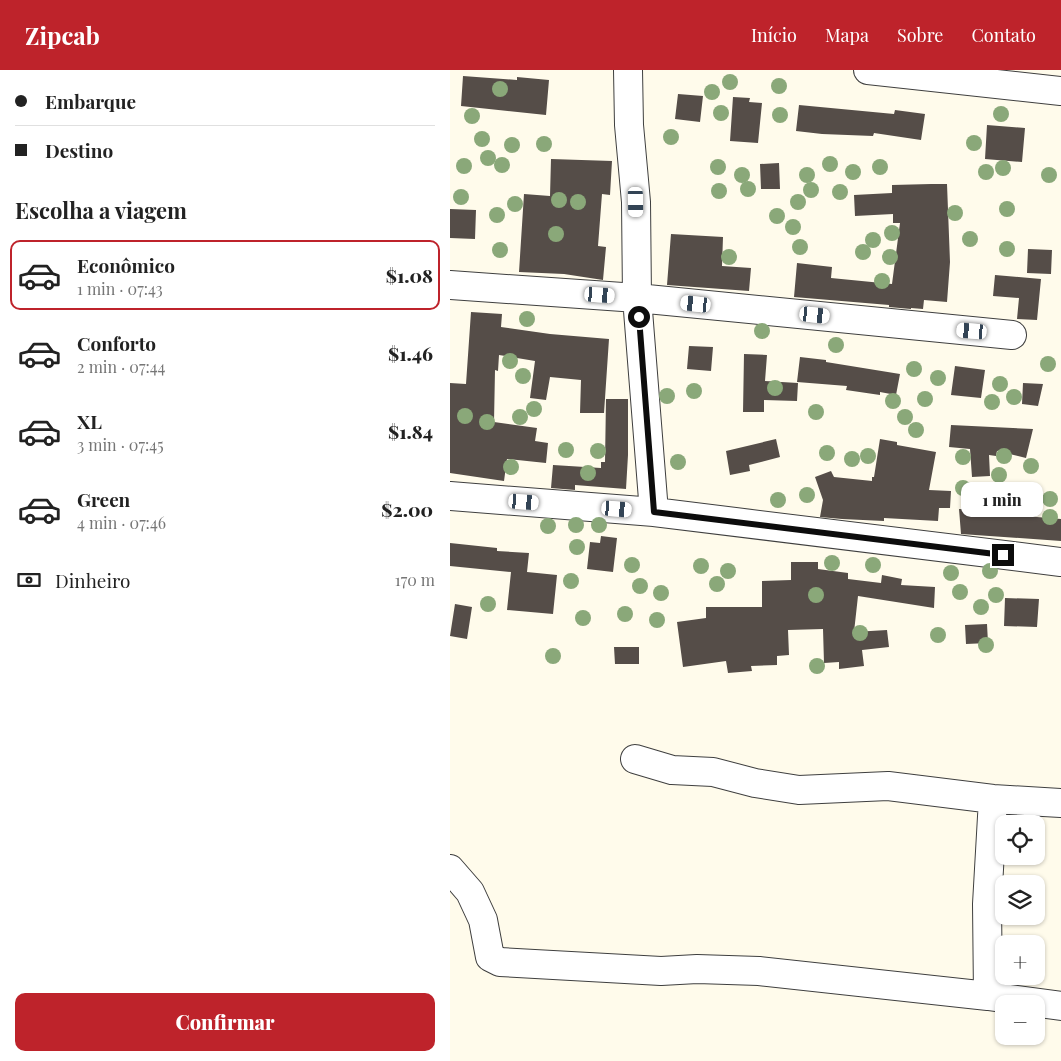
<!DOCTYPE html>
<html lang="pt">
<meta charset="utf-8">
<style>
body{margin:0;font-family:"Playfair Display",serif;background:#f2f2f2;color:#222;height:100vh;display:flex;flex-direction:column;font-size:19px;white-space:nowrap}
*{box-sizing:border-box;margin:0}
p{font-size:16px;color:#767676}
.icon{flex:none;width:28px;height:28px;fill:none;stroke:currentColor;stroke-width:2;stroke-linecap:round;stroke-linejoin:round}
.map{position:relative;flex:1;overflow:hidden}
.side{display:flex;flex-direction:column;background:#fff;width:450px}
.side>*{flex:none}
.top-card{display:grid;align-content:center;height:110px;padding:0 15px;background:#fff}
.tools{position:absolute;left:545px;top:745px;display:grid;gap:10px}
.tools a{display:grid;place-items:center;width:50px;height:50px;border-radius:10px;background:#fff;box-shadow:0 1px 4px #0004;font-size:25px}
.end{position:absolute;width:22px;height:22px;margin:-11px;border:6px solid #0c0c0c;background:#fff;box-shadow:0 0 0 2px #fff}
.from{border-radius:50%}
.bubble{position:absolute;height:35px;border-radius:10px;background:#fff;box-shadow:0 1px 4px #0004;font-size:16px;font-weight:800;line-height:35px;text-align:center}
.car{position:absolute;width:15px;height:30px;margin:-15px -8px;border-radius:6px;box-shadow:0 0 4px 1px #0007;background:linear-gradient(#fff 24%,#345 0 40%,#fff 0 76%,#345 0 86%,#fff 0)}
.top-card b{display:flex;align-items:center;gap:18px;height:48px;font-size:19px}
.top-card b+b{border-top:1px solid #e0e0e0}
.top-card i{width:12px;height:12px;background:#222}
ul{padding:0;list-style:none}
li{display:flex;align-items:center;gap:15px;height:70px;margin:0 10px 8px;padding:0 5px;border:2px solid transparent;border-radius:10px}
li div{flex:1}
li b{display:block;font-size:19px}
li em{font-style:normal;font-weight:800}
li.active{border-color:#be232b}
li>.icon{width:45px;height:45px;stroke-width:1.5}
h2{padding:0 15px;font-size:22px;line-height:60px}
.pay{display:flex;align-items:center;gap:12px;height:55px;padding:0 15px;font-size:19px}
.pay p{margin-inline-start:auto}
.primary-button{display:flex;gap:10px;margin-top:auto;padding:10px 15px}
.primary-button a{flex:1;height:58px;border-radius:10px;background:#be232b;color:#fff;font-size:20px;font-weight:800;line-height:58px;text-align:center}
header{display:flex;align-items:center;gap:30px;box-sizing:border-box;height:70px;padding:0 25px;background:#be232b;color:#fff}
header strong{font-size:24px}
nav{display:flex;gap:28px;margin-inline-start:auto;font-size:18px}
main{display:flex;flex:1;min-height:0}
.map>svg:first-child{display:block}
.building{fill:#554d48}
.lines{fill:none;stroke-linecap:round;stroke-linejoin:round}
.minor-casing{stroke:#3f3f3f;stroke-width:30}
.minor{stroke:#fff;stroke-width:28}
.tree{fill:#8aa879}
.route{stroke:#0c0c0c;stroke-width:6}
</style>
<header>
<strong>Zipcab</strong>
<nav><a>Início</a><a>Mapa</a><a>Sobre</a><a>Contato</a></nav>
</header>
<main>
<section class="side">
<div class="top-card">
<b><i class="from"></i>Embarque</b>
<b><i></i>Destino</b>
</div>
<h2>Escolha a viagem</h2>
<ul>
<li class="active"><svg class="icon" aria-label="car" viewBox="0 0 24 24"><path d="M5 17H2v-5l4-1 3-4h7l3 4 3 1v5h-3M9 17h6M6 11h13"/><circle cx="7" cy="17" r="2"/><circle cx="17" cy="17" r="2"/></svg><div><b>Econômico</b><p>1 min · 07:43</p></div><em>$1.08</em></li>
<li><svg class="icon" aria-label="car" viewBox="0 0 24 24"><path d="M5 17H2v-5l4-1 3-4h7l3 4 3 1v5h-3M9 17h6M6 11h13"/><circle cx="7" cy="17" r="2"/><circle cx="17" cy="17" r="2"/></svg><div><b>Conforto</b><p>2 min · 07:44</p></div><em>$1.46</em></li>
<li><svg class="icon" aria-label="car" viewBox="0 0 24 24"><path d="M5 17H2v-5l4-1 3-4h7l3 4 3 1v5h-3M9 17h6M6 11h13"/><circle cx="7" cy="17" r="2"/><circle cx="17" cy="17" r="2"/></svg><div><b>XL</b><p>3 min · 07:45</p></div><em>$1.84</em></li>
<li><svg class="icon" aria-label="car" viewBox="0 0 24 24"><path d="M5 17H2v-5l4-1 3-4h7l3 4 3 1v5h-3M9 17h6M6 11h13"/><circle cx="7" cy="17" r="2"/><circle cx="17" cy="17" r="2"/></svg><div><b>Green</b><p>4 min · 07:46</p></div><em>$2.00</em></li>
</ul>
<div class="pay"><svg class="icon" aria-label="cash" viewBox="0 0 24 24"><path d="M3 7h18v10H3z"/><circle cx="12" cy="12" r="2"/></svg>Dinheiro<p>170 m</p></div>
<div class="primary-button"><a>Confirmar</a></div>
</section>
<div class="map">
<svg width="611" height="991" viewBox="0 0 611 991">
<rect width="100%" height="100%" fill="#fffbeb"/>
<path class="building" d="M13 6 67 10V7L99 10 96 45 11 36Z
M228 24 253 26 250 52 225 49Z
M283 27 300 28 299 32 312 33 308 73 280 71Z
M349 35 444 44 445 40 475 44 471 70 424 63 423 66 372 64 346 61Z
M537 55 575 58 572 92 535 89Z
M101 89 162 91 160 125 152 124 148 176 156 177 153 210 114 204 69 202 74 124 100 126Z
M329 93 330 119H311L310 94Z
M481 114H497L500 192 497 232 474 230 473 239 461 238V239L439 237V235L344 227 347 193 382 197 381 208 442 214 450 153H443V144L405 146 404 125 442 123V115Z
M0 139 26 140 25 169 0 168Z
M221 164 273 167 272 196 301 198 299 221 217 215Z
M578 179 602 180 601 204 577 203Z
M545 205 591 209 587 250 567 249 569 228 543 226Z
M21 242 52 244 51 257 100 264 159 269 154 343H130L131 310 100 307 96 330 80 328 85 291 49 285 48 301 45 300 44 352 87 358 85 371 98 373 96 393 57 389 54 411 0 403V313L16 314Z
M239 276 263 277 261 301 237 299Z
M294 284 317 285 315 311 348 313 347 331 314 330V342H293Z
M350 287 376 290V292L450 304 446 325 430 322V325L396 320 397 316 347 312Z
M505 296 535 300 531 328 501 325Z
M573 313 593 314 588 336 572 334Z
M156 329H178V385L176 419 125 415V420L101 418 103 395 151 398V392H155Z
M501 355 583 359 576 388 547 381 546 386 539 385 540 406 522 407 520 379 499 377Z
M326 369 330 387 299 395 300 401 280 405 276 381Z
M430 369 447 372V375L486 382 479 420 501 421 500 438H489L488 451 434 448V451L392 449 370 447 373 430 365 407 381 401 384 407 422 411V407H424Z
M509 439 541 440V443L611 449V471L511 464Z
M151 466 167 468 163 502 137 499 140 472 150 473Z
M0 473 47 478V481L79 483 77 502 107 505 103 544 57 540 61 502 0 496Z
M341 492H368V499L398 503V509L431 513 432 505 452 509 451 515 485 517 484 538 408 526 404 562 437 560 439 577 412 580 414 596 389 599V592L374 593 373 559 338 560 339 585 327 586V595L301 596 302 601 278 603 276 591 233 597 227 552 256 548V537H312V511L341 510Z
M555 528 589 529 587 557 554 556Z
M5 534 22 537 17 569 0 566Z
M537 554 538 573 516 574 515 555Z
M164 577H189V594H165Z"/>
<g class="lines">
<defs>
<path id="minor" d="M178 0 179 55 186 132 187 228 204 442
M418 0 611 21
M0 215 187 228 562 265
M0 426 204 442 611 492
M185 689 222 700 263 702 305 713 349 720 438 716 543 729 611 733
M0 799 20 822 33 850 40 887 50 892 211 901 247 899 309 901 538 926 611 936
M538 926 537 834 543 729"/>
</defs>
<use href="#minor" class="minor-casing"/>
<use href="#minor" class="minor"/>
</g>
<g class="tree">
<circle cx="280" cy="12" r="8"/>
<circle cx="329" cy="16" r="8"/>
<circle cx="50" cy="19" r="8"/>
<circle cx="262" cy="22" r="8"/>
<circle cx="271" cy="43" r="8"/>
<circle cx="551" cy="44" r="8"/>
<circle cx="330" cy="45" r="8"/>
<circle cx="22" cy="46" r="8"/>
<circle cx="221" cy="67" r="8"/>
<circle cx="32" cy="69" r="8"/>
<circle cx="524" cy="73" r="8"/>
<circle cx="94" cy="74" r="8"/>
<circle cx="62" cy="75" r="8"/>
<circle cx="38" cy="88" r="8"/>
<circle cx="380" cy="94" r="8"/>
<circle cx="52" cy="95" r="8"/>
<circle cx="14" cy="96" r="8"/>
<circle cx="268" cy="97" r="8"/>
<circle cx="430" cy="97" r="8"/>
<circle cx="553" cy="98" r="8"/>
<circle cx="403" cy="102" r="8"/>
<circle cx="536" cy="102" r="8"/>
<circle cx="292" cy="105" r="8"/>
<circle cx="357" cy="105" r="8"/>
<circle cx="599" cy="105" r="8"/>
<circle cx="298" cy="119" r="8"/>
<circle cx="361" cy="120" r="8"/>
<circle cx="269" cy="121" r="8"/>
<circle cx="390" cy="122" r="8"/>
<circle cx="11" cy="127" r="8"/>
<circle cx="109" cy="130" r="8"/>
<circle cx="128" cy="132" r="8"/>
<circle cx="348" cy="132" r="8"/>
<circle cx="65" cy="134" r="8"/>
<circle cx="557" cy="139" r="8"/>
<circle cx="505" cy="143" r="8"/>
<circle cx="47" cy="145" r="8"/>
<circle cx="327" cy="146" r="8"/>
<circle cx="343" cy="157" r="8"/>
<circle cx="442" cy="163" r="8"/>
<circle cx="106" cy="164" r="8"/>
<circle cx="520" cy="169" r="8"/>
<circle cx="423" cy="170" r="8"/>
<circle cx="350" cy="177" r="8"/>
<circle cx="557" cy="179" r="8"/>
<circle cx="50" cy="180" r="8"/>
<circle cx="413" cy="182" r="8"/>
<circle cx="279" cy="187" r="8"/>
<circle cx="440" cy="187" r="8"/>
<circle cx="432" cy="211" r="8"/>
<circle cx="77" cy="249" r="8"/>
<circle cx="312" cy="261" r="8"/>
<circle cx="386" cy="275" r="8"/>
<circle cx="60" cy="291" r="8"/>
<circle cx="598" cy="294" r="8"/>
<circle cx="464" cy="299" r="8"/>
<circle cx="73" cy="306" r="8"/>
<circle cx="488" cy="308" r="8"/>
<circle cx="550" cy="314" r="8"/>
<circle cx="325" cy="318" r="8"/>
<circle cx="244" cy="321" r="8"/>
<circle cx="217" cy="326" r="8"/>
<circle cx="564" cy="327" r="8"/>
<circle cx="475" cy="329" r="8"/>
<circle cx="443" cy="331" r="8"/>
<circle cx="542" cy="332" r="8"/>
<circle cx="84" cy="339" r="8"/>
<circle cx="366" cy="342" r="8"/>
<circle cx="15" cy="346" r="8"/>
<circle cx="70" cy="347" r="8"/>
<circle cx="455" cy="347" r="8"/>
<circle cx="37" cy="352" r="8"/>
<circle cx="466" cy="360" r="8"/>
<circle cx="116" cy="380" r="8"/>
<circle cx="148" cy="381" r="8"/>
<circle cx="377" cy="383" r="8"/>
<circle cx="418" cy="386" r="8"/>
<circle cx="554" cy="386" r="8"/>
<circle cx="513" cy="387" r="8"/>
<circle cx="402" cy="389" r="8"/>
<circle cx="228" cy="392" r="8"/>
<circle cx="581" cy="396" r="8"/>
<circle cx="61" cy="397" r="8"/>
<circle cx="138" cy="403" r="8"/>
<circle cx="549" cy="405" r="8"/>
<circle cx="513" cy="418" r="8"/>
<circle cx="357" cy="425" r="8"/>
<circle cx="600" cy="429" r="8"/>
<circle cx="328" cy="430" r="8"/>
<circle cx="600" cy="447" r="8"/>
<circle cx="126" cy="455" r="8"/>
<circle cx="149" cy="455" r="8"/>
<circle cx="98" cy="456" r="8"/>
<circle cx="127" cy="477" r="8"/>
<circle cx="382" cy="493" r="8"/>
<circle cx="182" cy="495" r="8"/>
<circle cx="423" cy="495" r="8"/>
<circle cx="251" cy="496" r="8"/>
<circle cx="278" cy="501" r="8"/>
<circle cx="540" cy="501" r="8"/>
<circle cx="501" cy="503" r="8"/>
<circle cx="121" cy="511" r="8"/>
<circle cx="267" cy="514" r="8"/>
<circle cx="190" cy="516" r="8"/>
<circle cx="510" cy="522" r="8"/>
<circle cx="211" cy="523" r="8"/>
<circle cx="366" cy="525" r="8"/>
<circle cx="546" cy="525" r="8"/>
<circle cx="38" cy="534" r="8"/>
<circle cx="531" cy="537" r="8"/>
<circle cx="175" cy="544" r="8"/>
<circle cx="133" cy="548" r="8"/>
<circle cx="207" cy="550" r="8"/>
<circle cx="410" cy="563" r="8"/>
<circle cx="488" cy="565" r="8"/>
<circle cx="536" cy="575" r="8"/>
<circle cx="103" cy="586" r="8"/>
<circle cx="367" cy="596" r="8"/>
</g>
<g class="lines">
<path class="route" d="M189 247 204 442 553 485"/>
</g>
</svg>
<div class="tools">
<a><svg class="icon" aria-label="locate" viewBox="0 0 24 24"><circle cx="12" cy="12" r="6"/><path d="M12 2v4M12 18v4M2 12h4M18 12h4"/></svg></a>
<a><svg class="icon" aria-label="layers" viewBox="0 0 24 24"><path d="M12 4l9 5-9 5-9-5zM3 14l9 5 9-5"/></svg></a>
<a>+</a>
<a>−</a>
</div>
<i class="end from" style="left:189px;top:247px"></i>
<i class="end" style="left:553px;top:485px"></i>
<div class="bubble" style="left:511px;top:412px;width:82px">1 min</div>
<i class="car" style="left:186px;top:132px;rotate:179deg"></i>
<i class="car" style="left:150px;top:225px;rotate:94deg"></i>
<i class="car" style="left:246px;top:234px;rotate:276deg"></i>
<i class="car" style="left:365px;top:245px;rotate:96deg"></i>
<i class="car" style="left:522px;top:261px;rotate:275deg"></i>
<i class="car" style="left:74px;top:432px;rotate:94deg"></i>
<i class="car" style="left:167px;top:439px;rotate:95deg"></i>
</div>
</main>
